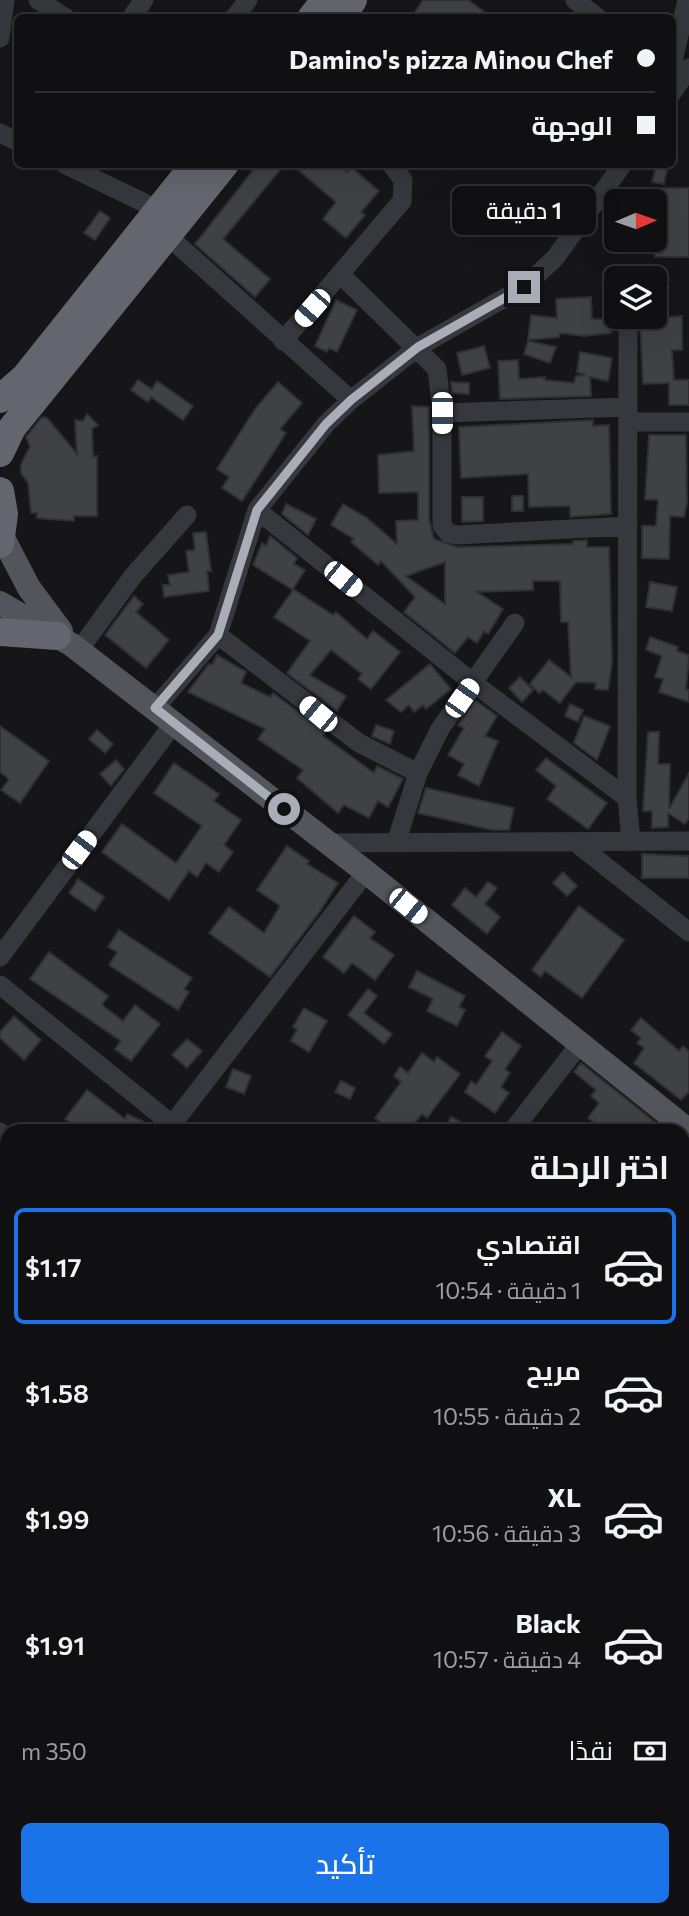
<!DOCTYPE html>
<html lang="ar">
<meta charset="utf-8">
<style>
body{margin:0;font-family:Commissioner,Cairo,sans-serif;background:#1e1e20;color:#f1f3f6;direction:rtl;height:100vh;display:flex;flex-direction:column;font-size:26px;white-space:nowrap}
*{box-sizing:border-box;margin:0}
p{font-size:23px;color:#9c9d9f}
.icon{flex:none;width:38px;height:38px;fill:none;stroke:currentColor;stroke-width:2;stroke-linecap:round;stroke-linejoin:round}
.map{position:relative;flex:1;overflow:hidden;direction:ltr}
.panel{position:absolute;left:0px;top:1124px;width:690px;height:793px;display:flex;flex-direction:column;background:#101012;border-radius:21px 21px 0 0;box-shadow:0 7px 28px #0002,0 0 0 2px #303032;direction:rtl}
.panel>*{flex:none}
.hud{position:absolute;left:14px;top:14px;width:662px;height:154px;border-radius:10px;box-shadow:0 7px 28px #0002,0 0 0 2px #303032;direction:rtl;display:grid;align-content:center;height:154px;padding:0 21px;background:#101012}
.needle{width:46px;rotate:88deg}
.tools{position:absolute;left:604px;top:189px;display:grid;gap:14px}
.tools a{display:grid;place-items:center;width:63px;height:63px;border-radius:10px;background:#101012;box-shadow:0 7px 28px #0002,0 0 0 2px #303032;font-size:35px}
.end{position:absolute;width:32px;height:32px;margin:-16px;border:9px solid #a8adb8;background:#111;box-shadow:0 0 0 4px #111}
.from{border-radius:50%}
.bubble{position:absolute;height:49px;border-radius:10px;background:#101012;box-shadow:0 7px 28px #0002,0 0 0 2px #303032;font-size:23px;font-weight:600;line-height:49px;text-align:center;direction:rtl}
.car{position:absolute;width:21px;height:42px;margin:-21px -10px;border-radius:9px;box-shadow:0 0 5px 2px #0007;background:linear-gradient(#fff 24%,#345 0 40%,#fff 0 76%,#345 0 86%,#fff 0)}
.hud b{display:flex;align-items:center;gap:24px;height:66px;font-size:26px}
.hud b+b{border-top:2px solid #303032}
.hud i{width:18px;height:18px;background:#f1f3f6}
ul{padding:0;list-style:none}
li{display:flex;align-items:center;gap:21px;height:116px;margin:0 14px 10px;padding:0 7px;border:4px solid transparent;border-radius:10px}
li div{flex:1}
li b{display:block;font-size:26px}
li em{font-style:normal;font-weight:600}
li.selected{border-color:#1a73e8}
li>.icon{width:63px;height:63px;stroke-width:1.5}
h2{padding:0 21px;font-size:32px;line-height:84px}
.pay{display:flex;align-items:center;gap:18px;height:77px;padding:0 21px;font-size:26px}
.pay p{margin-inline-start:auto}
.button{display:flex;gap:14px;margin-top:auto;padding:14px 21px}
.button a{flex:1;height:80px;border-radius:10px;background:#1a73e8;color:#fff;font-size:28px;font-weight:600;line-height:80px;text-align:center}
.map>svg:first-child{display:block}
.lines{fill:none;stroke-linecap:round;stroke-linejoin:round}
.stream{stroke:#2c353c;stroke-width:4.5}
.building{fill:#404145;stroke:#303034;stroke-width:2;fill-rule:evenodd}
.minor{stroke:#37383d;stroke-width:19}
.major{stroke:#53555c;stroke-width:24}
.highway{stroke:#63666e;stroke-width:28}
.route{stroke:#a8adb8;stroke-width:9}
</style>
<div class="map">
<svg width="689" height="1916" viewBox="0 0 689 1916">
<rect width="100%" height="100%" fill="#161618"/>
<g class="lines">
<path class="stream" d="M0 1632 7 1635
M100 1916 102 1909"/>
</g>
<path class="building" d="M423 0H468L493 18H411Z
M258 164H285L223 239 270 279 255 297 195 244Z
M291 164H338L347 172 351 167 379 191 361 212 365 215 346 238 323 219 336 202Z
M656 167 667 170 664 184 652 182Z
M662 188H689V257H655V230H663Z
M100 211 110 218 95 240 84 233Z
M654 282 669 287 664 302 654 299Z
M591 297 592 319H611V333L584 336 560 333 559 337 528 340 531 315 557 318 556 299Z
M336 300 357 310 337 352 329 348 327 352 315 346Z
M682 316V350H672L674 380H689V405H669V383L643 384 640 319Z
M528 341 556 347 550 363 524 354Z
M484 346 490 368 462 375 457 353Z
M580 352 612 358 608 381 590 377 591 396 500 399 498 361 518 360 519 379 545 377 544 380 574 383 576 376 585 375 577 372Z
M138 380 152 389 157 381 193 406 183 420 151 397 148 402 131 390Z
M278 382 302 403 280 429 286 433 242 501 222 488 229 477 217 469 255 409Z
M451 382 469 383V394L452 393Z
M412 406 429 407V519L434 539 457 547 573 544V541L587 540V547H609L612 663 608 690 595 689 596 683 576 682 560 703 543 690 539 693 530 684 549 660 571 677 568 622H561L560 581H533V590L477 592 503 609 488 634 484 631 477 643 468 637 455 653 404 612 415 597 381 561 378 565 351 542 354 539 331 525 343 504 367 518 397 544 396 521 418 520V492L379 493 378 455 414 451ZM445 562V604L406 576Z
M87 414 98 425 92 429 93 457 97 456V516H74V521L37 518V513H31L28 483 21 473V464L30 447 26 437 42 417 47 418 77 454 75 420 83 421Z
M593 420V426L609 425 611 514 570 517V506L529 507 528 474 461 478 459 427Z
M649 435H686L687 503 684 517 670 516 669 559 642 558V526H656L658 500 645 499Z
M512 496H523V511H512Z
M462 497H483V521L462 522Z
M286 504 316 519 308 535 282 514Z
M206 532 211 571H207L209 591 164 597 163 585H170L168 575 189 572 186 551 195 550 193 533Z
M270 536 297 558 294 564 305 570 293 589 333 615 336 612 367 639 373 631 400 652 371 689 358 679 362 674 331 650 310 675 346 696 337 711 287 673 310 641 274 617 293 590 253 565 262 543 266 546Z
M650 582 677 587 672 611 646 607Z
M134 596 143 604 136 612 169 640 146 668 105 635Z
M650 637 678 647 677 651 689 655 686 689 689 690V702L659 692 663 679 655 677 662 656 646 650Z
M217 655 246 672 241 683 270 697 273 693 325 732 323 736 374 773 377 766 403 779 388 807 378 801 369 818 344 805 338 813 297 778 303 770 258 739 265 729 188 692 209 664 212 665Z
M430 664 451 689 426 709 423 705 414 712 409 705 401 712 386 700Z
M520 677 533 690 522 702 509 688Z
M475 700 497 716 485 736 498 741 479 786 458 775 464 764 448 755 464 728 458 725Z
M570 704 583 710 578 722 565 716Z
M584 716 610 726 597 760 574 743Z
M376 725 394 731 390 744 372 736Z
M0 726 49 761 20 803 1 790 9 779 0 772Z
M97 730 113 744 105 753 89 739Z
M648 732H659L658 764H670L669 809 689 773V818L685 824 668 813V827L652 828V811H643Z
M546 758 607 803 588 829 547 799 556 786 536 770Z
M116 760 124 769 111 786 100 774Z
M174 763 219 794 214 801 241 820 224 845 233 852 219 872 206 863 197 877 189 871 169 900 102 852 122 824 176 863 202 826 154 793Z
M426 788 514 808 509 830H492L418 813Z
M287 846 309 861 307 864 338 883 320 911 270 977 209 933 229 907 264 933 280 906 257 890Z
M642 854 689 856V878H642Z
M563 872 577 886 567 896 553 883Z
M78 879 104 897 95 911 69 893Z
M488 882 497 888 485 904 500 917 487 934 452 905 465 888 476 897Z
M579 906 624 940 582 998 545 971 541 977 532 970Z
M354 916 375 932 370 938 394 955 375 980 352 963 344 973 323 957Z
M119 930 192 978 184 989 189 992 178 1010 109 965 117 952 108 947Z
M49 952 108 996 102 1005 123 1021 135 1005 160 1024 131 1061 115 1049 121 1041 30 979Z
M417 971 465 996 459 1007 465 1010 457 1026 427 1011 433 999 409 987Z
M368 989 377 996 364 1013 392 1034 384 1044 348 1015Z
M304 1008 327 1021 309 1052 291 1041 297 1029 293 1027Z
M14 1016 41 1040 24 1060 0 1038V1032Z
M641 1018 679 1051 683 1046 689 1052V1092L681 1100 634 1063 644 1048 637 1043 641 1038 631 1030Z
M502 1032 521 1046 505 1069 510 1073 501 1087 509 1093 495 1113 465 1092 471 1081 476 1085 492 1061 485 1056Z
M187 1039 202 1051 187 1068 172 1055Z
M422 1053 434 1062 437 1057 460 1074 427 1118 422 1114 409 1130 397 1124 392 1130 375 1118 401 1082 394 1076 400 1067 408 1073Z
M581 1063 665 1130H604L588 1118 599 1103 591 1096 596 1090 574 1072Z
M233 1069 251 1076 244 1094 226 1087Z
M341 1081 355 1088 350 1099 335 1092Z
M87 1090 125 1119 127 1114 143 1121 141 1130H81L65 1119Z
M451 1117 476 1130H444Z"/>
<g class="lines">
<path class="minor" d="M38 0 66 18
M575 0 598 18
M131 18 144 0
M234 18 248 0
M0 38 5 0
M672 66 687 0
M672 93 689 68
M0 133 18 142
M64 164 159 210
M168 236 351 400
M341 275 437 369 442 413
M628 330 627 798 631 842
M283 341 402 201 403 180 391 164
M628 422H689
M257 510 472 682 627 798
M628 526 457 535 448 533 442 525V413L628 407
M218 635 359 743 418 773
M79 650 133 576 187 515
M155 708 218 635 257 510 326 424 351 400 418 347 524 287 555 258 623 164
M575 842 689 932
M328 843 689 841
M396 843 418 773 440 729 515 623
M0 957 174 723
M0 985 179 1130
M171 1126 366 872
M513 1130 579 1045
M0 1132 7 1146
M682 1284 689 1275
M0 1285 7 1294
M682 1363 689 1368
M682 1397 689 1400
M682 1844H689
M199 1916 200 1909
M223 1916 234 1909
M406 1916 413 1909
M625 1916 626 1909"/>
<path class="major" d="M2 536 29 588 61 631
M0 603 72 645 366 872 689 1131"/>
<path class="highway" d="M311 18 325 0
M340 18 353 0
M0 399 25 377 195 164
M0 453 12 428 225 164
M0 491 4 514 0 544
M0 632 57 636
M0 1438 7 1449
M0 1475 7 1486
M275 1909 279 1916
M302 1909 306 1916"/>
</g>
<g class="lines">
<path class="route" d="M284 809 155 708 218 635 257 510 326 424 351 400 418 347 524 287"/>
</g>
</svg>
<div class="tools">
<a><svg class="needle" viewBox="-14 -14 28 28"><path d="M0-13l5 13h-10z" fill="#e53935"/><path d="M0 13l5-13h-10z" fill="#9c9d9f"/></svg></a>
<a><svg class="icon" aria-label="layers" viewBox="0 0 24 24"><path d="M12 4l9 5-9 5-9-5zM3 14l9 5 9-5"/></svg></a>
</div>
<i class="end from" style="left:284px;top:809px"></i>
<i class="end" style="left:524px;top:287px"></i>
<div class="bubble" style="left:452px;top:186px;width:144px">1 دقيقة</div>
<i class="car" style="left:312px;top:308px;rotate:221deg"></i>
<i class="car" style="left:442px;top:413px;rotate:180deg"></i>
<i class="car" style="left:343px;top:579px;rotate:129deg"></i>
<i class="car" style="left:462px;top:698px;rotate:35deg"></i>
<i class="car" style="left:318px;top:714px;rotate:310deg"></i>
<i class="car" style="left:79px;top:850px;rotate:37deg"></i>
<i class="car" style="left:408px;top:906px;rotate:129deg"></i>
<div class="hud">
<b><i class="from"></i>Damino's pizza Minou Chef</b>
<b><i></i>الوجهة</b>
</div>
<section class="panel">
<h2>اختر الرحلة</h2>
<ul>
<li class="selected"><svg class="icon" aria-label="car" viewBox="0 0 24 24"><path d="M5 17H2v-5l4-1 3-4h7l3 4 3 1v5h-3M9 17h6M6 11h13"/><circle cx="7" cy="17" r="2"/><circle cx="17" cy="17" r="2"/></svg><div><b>اقتصادي</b><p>1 دقيقة · 10:54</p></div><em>$1.17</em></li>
<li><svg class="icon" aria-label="car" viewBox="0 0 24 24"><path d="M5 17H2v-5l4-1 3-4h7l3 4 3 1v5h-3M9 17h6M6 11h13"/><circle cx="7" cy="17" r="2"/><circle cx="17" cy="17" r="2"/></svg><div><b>مريح</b><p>2 دقيقة · 10:55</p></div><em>$1.58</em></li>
<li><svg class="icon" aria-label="car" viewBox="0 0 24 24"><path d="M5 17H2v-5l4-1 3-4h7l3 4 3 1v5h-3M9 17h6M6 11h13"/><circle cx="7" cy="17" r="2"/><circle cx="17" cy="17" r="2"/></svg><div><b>XL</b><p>3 دقيقة · 10:56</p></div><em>$1.99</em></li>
<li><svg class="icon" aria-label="car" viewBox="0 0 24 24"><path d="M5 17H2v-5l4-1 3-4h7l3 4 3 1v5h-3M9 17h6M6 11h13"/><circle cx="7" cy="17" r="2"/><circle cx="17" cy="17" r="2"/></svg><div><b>Black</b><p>4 دقيقة · 10:57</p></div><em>$1.91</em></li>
</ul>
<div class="pay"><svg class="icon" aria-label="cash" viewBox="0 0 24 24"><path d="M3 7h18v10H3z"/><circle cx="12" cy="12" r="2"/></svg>نقدًا<p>350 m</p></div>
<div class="button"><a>تأكيد</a></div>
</section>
</div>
